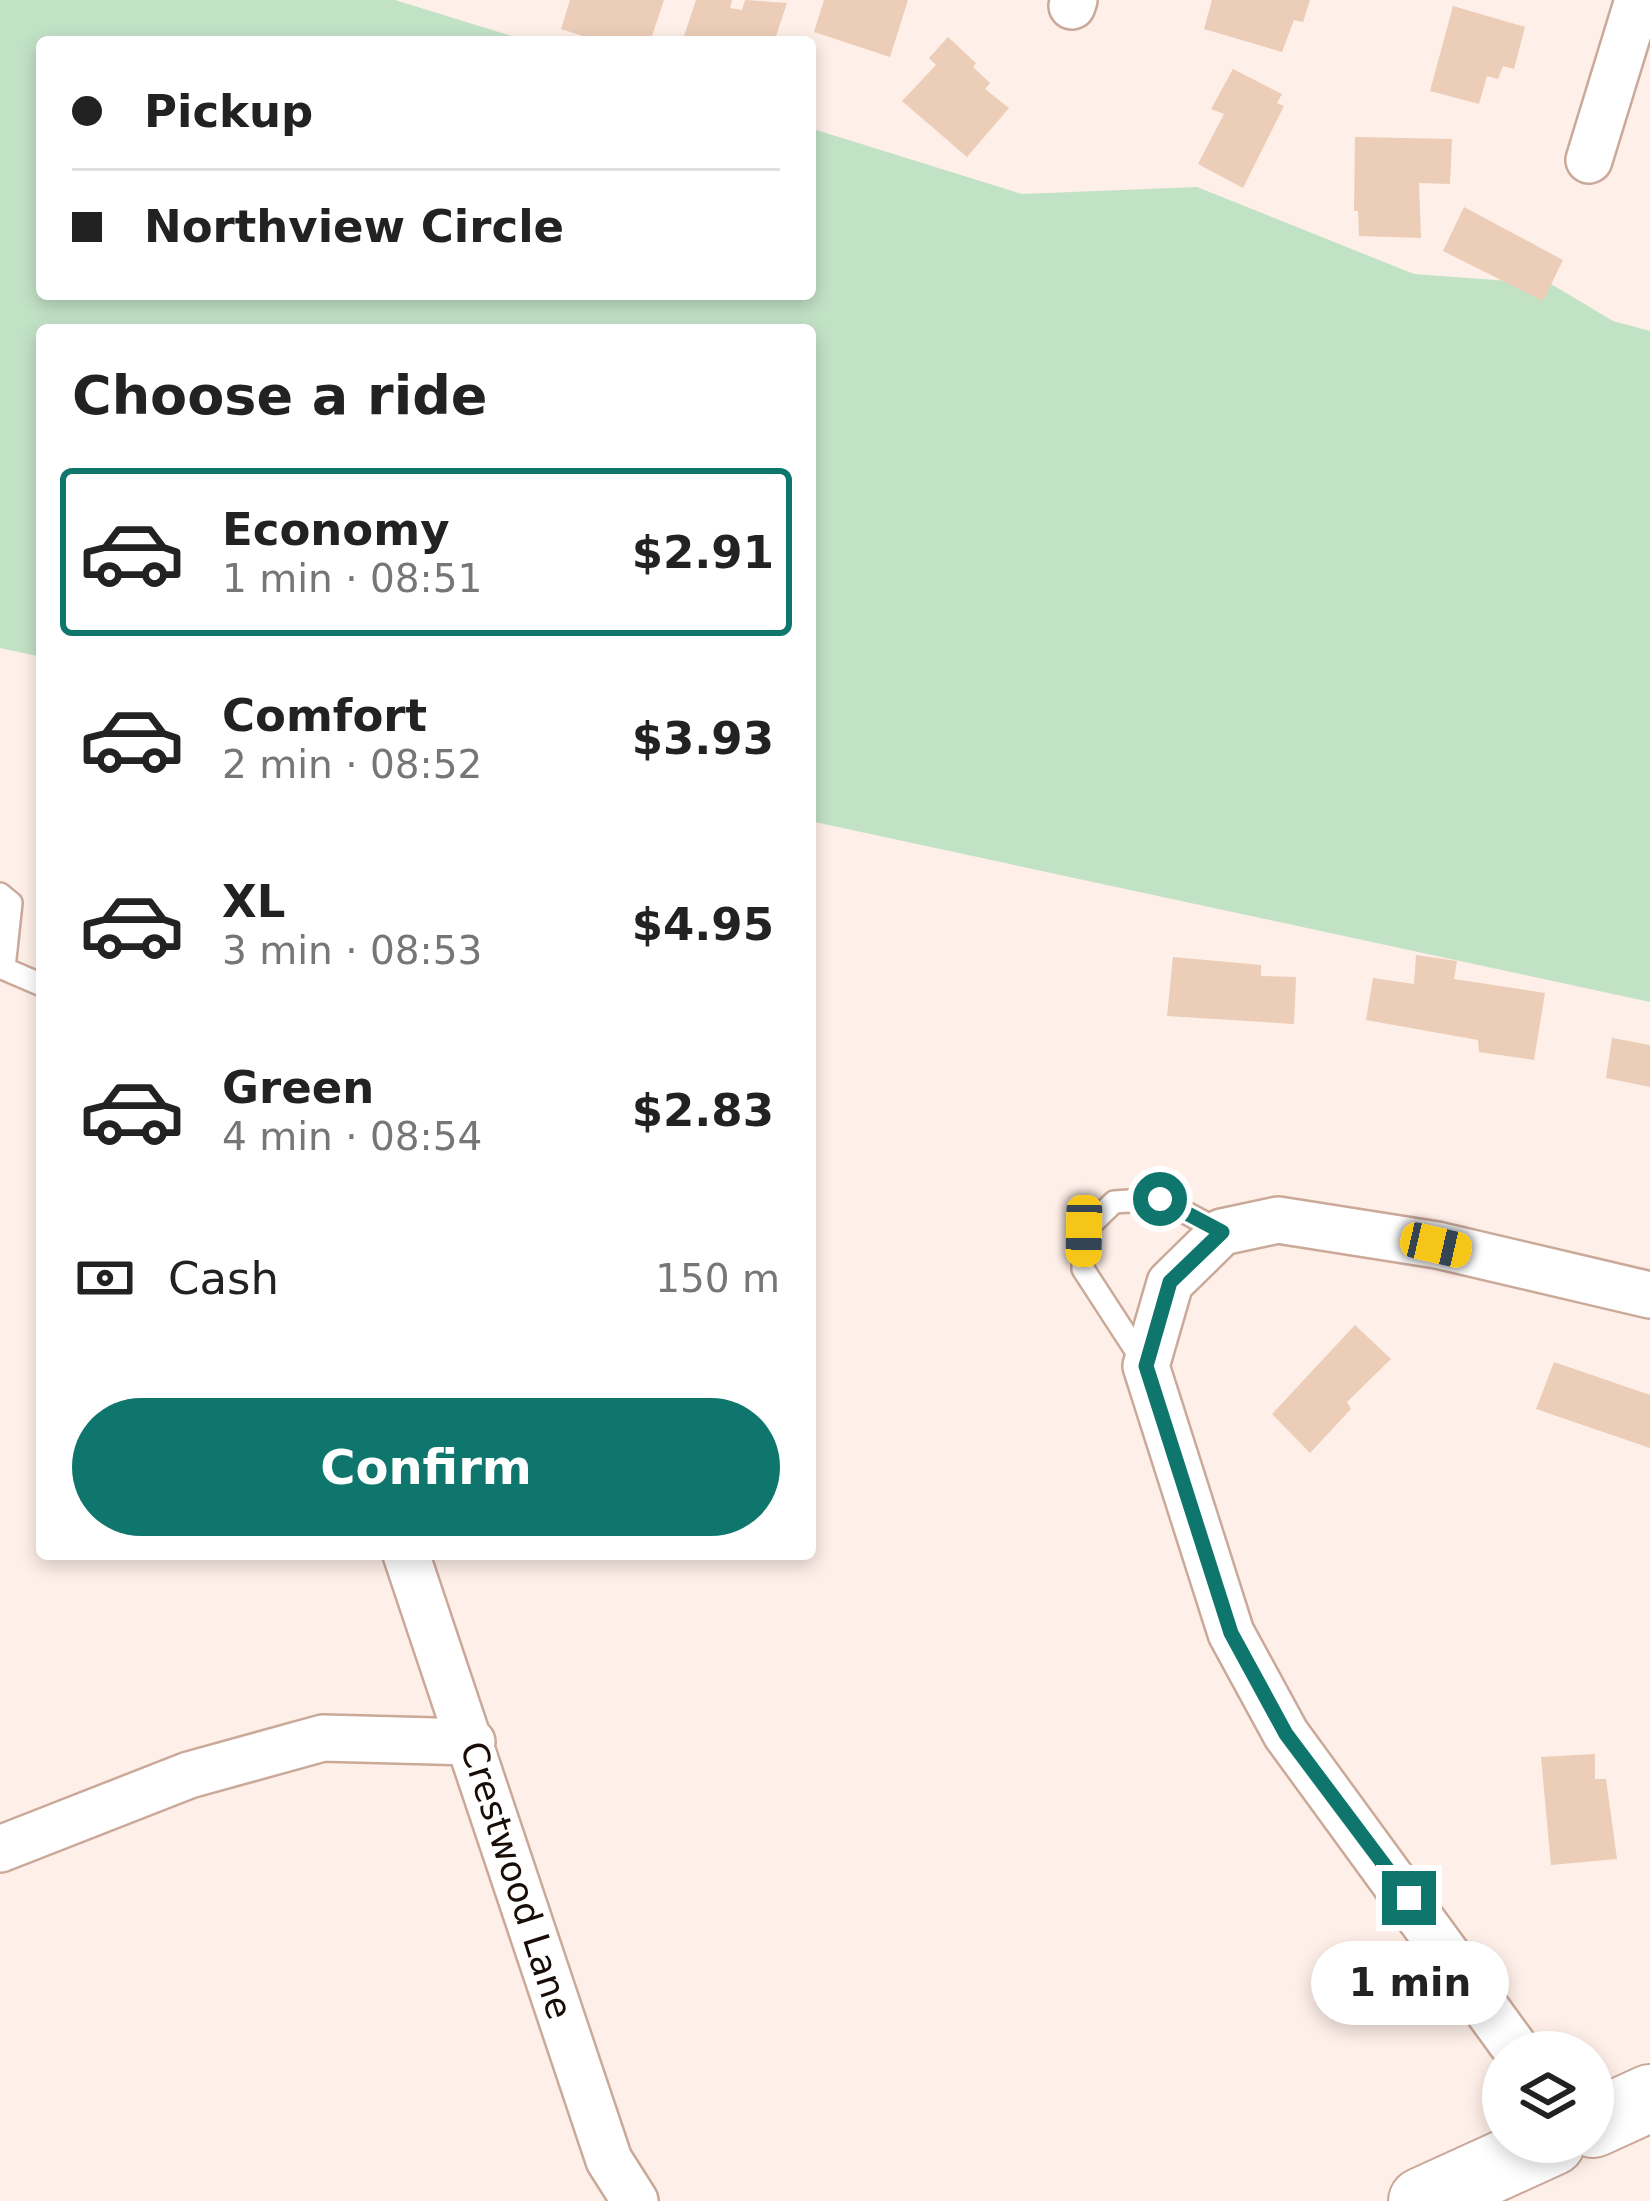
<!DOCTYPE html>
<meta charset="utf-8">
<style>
body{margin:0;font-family:"DejaVu Sans",sans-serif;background:#f6f6f6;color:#222;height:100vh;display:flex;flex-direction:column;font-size:45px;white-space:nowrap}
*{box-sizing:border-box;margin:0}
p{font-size:39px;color:#767676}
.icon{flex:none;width:66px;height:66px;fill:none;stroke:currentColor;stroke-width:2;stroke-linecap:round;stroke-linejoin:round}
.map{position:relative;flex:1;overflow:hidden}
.panel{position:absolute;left:36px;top:324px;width:780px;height:1236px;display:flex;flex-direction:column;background:#fff;border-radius:12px;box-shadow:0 6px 18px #0003}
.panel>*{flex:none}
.banner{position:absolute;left:36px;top:36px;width:780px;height:264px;border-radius:12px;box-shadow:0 6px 18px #0003;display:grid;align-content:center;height:264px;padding:0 36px;background:#fff}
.controls{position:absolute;left:1482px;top:2031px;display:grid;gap:24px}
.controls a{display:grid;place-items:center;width:132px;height:132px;border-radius:50%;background:#fff;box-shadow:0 6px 18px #0003;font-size:60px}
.end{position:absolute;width:54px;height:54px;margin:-27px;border:15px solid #0f766e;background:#fff;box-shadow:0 0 0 6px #fff}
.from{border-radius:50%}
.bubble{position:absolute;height:84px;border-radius:42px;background:#fff;box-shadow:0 6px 18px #0003;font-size:39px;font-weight:600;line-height:84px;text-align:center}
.car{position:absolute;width:36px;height:72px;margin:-36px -18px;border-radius:15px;box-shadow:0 0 9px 3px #0007;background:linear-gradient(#f5c518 24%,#345 0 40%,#f5c518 0 76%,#345 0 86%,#f5c518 0)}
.banner b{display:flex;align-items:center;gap:42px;height:114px;font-size:45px}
.banner b+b{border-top:3px solid #e0e0e0}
.banner i{width:30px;height:30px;background:#222}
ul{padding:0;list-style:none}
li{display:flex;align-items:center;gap:36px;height:168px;margin:0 24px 18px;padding:0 12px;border:6px solid transparent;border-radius:12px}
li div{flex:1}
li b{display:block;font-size:45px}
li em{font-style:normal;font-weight:600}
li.current{border-color:#0f766e}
li>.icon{width:108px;height:108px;stroke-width:1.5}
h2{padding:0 36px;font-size:54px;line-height:144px}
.pay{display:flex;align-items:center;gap:30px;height:132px;padding:0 36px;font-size:45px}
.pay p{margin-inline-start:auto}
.cta{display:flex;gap:24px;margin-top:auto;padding:24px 36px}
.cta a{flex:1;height:138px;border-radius:72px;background:#0f766e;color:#fff;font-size:48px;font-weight:600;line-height:138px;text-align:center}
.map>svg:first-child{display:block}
.green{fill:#c2e2c6}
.building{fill:#eccdb7}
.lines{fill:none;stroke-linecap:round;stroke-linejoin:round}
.service-casing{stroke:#cba999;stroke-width:26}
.minor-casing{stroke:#cba999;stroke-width:50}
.primary-casing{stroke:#cba999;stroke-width:70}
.service{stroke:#fff;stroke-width:21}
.minor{stroke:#fff;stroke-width:45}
.primary{stroke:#fff;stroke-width:66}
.route{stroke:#0f766e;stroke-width:15}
.labels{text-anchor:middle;stroke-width:12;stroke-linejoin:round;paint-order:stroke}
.street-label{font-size:36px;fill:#180c07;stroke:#fff}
</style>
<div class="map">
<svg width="1650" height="2201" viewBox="0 0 1650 2201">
<rect width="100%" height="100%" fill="#feefe8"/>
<path class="green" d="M0 0H395L531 42H42V294H810V128L1022 194 1197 187 1414 274 1551 284 1613 321 1650 331V1002L810 821V330H42V657L0 648Z"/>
<path class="building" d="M570 0H664L650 42H602L561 29Z
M696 0H732L730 8 742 10 745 0 787 3 774 42H682Z
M824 0H908L890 57 814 32Z
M1212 0H1310L1303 22 1294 20 1282 52 1204 29Z
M1453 6 1525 27 1514 69 1503 66 1498 79 1487 76 1479 104 1430 91Z
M948 37 976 63 973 67 990 83 985 89 1009 108 967 157 902 101 936 65 929 58Z
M1233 69 1282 94 1277 103 1284 106 1243 188 1198 164 1224 114 1211 109Z
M1355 137 1452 139 1450 184 1419 183 1421 238 1359 236 1358 211H1354Z
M1464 207 1563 260 1543 301 1443 251Z
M1416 955 1457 961 1454 979 1545 993 1534 1060 1479 1052 1478 1040 1366 1020 1373 978 1414 984Z
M1173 957 1261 965V976L1296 977 1294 1024 1167 1016Z
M1612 1038 1650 1045V1087L1606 1078Z
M1355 1325 1391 1359 1347 1402 1351 1409 1310 1453 1272 1414Z
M1554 1362 1650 1395V1448L1536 1409Z
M1595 1754V1779H1606L1617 1859 1551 1865 1541 1757Z"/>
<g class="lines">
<defs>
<path id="service" d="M0 894 11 903 4 968
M0 967 42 985
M1146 1366 1083 1269 1084 1231 1114 1202 1160 1199 1222 1232"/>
<path id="minor" d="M1072 6 1074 0
M1589 160 1638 0
M406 1554 609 2160 635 2201
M0 1849 189 1775 323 1738 472 1742
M1518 2052 1286 1734 1231 1633 1146 1366 1170 1283 1222 1232 1278 1220 1437 1245 1650 1295"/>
<path id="primary" d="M1593 2124 1650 2098
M1422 2201 1552 2142"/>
</defs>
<use href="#service" class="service-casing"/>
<use href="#minor" class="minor-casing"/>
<use href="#primary" class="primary-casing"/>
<use href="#service" class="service"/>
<use href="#minor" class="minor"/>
<use href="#primary" class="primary"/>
</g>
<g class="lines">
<path class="route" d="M1160 1199 1222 1232 1170 1282 1146 1366 1231 1633 1286 1734 1409 1898"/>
</g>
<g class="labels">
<g class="street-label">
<text transform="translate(517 1880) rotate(72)" y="13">Crestwood Lane</text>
</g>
</g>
</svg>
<div class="controls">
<a><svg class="icon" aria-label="layers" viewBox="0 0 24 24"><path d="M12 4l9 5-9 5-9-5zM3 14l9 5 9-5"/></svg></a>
</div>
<i class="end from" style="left:1160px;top:1199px"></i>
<i class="end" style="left:1409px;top:1898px"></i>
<div class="bubble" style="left:1311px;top:1941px;width:198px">1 min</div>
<i class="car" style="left:1084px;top:1231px;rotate:181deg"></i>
<i class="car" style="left:1436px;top:1245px;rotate:103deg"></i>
<div class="banner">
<b><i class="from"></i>Pickup</b>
<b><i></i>Northview Circle</b>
</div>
<section class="panel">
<h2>Choose a ride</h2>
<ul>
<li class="current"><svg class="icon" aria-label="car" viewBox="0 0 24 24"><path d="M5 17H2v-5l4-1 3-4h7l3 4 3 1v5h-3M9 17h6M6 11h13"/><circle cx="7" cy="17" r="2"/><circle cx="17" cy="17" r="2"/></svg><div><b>Economy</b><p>1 min · 08:51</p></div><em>$2.91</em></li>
<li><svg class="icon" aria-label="car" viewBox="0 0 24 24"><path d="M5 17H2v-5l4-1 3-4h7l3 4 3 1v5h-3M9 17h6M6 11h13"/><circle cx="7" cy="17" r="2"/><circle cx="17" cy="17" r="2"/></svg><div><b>Comfort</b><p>2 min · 08:52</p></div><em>$3.93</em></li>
<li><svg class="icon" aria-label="car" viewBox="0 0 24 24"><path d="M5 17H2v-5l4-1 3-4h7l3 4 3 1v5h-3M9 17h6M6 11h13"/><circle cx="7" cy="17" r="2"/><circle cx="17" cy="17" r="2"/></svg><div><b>XL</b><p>3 min · 08:53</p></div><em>$4.95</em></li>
<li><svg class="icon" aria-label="car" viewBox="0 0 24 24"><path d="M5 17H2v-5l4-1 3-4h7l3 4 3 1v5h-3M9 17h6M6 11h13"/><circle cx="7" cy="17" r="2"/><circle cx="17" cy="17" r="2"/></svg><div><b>Green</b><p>4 min · 08:54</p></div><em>$2.83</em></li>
</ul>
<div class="pay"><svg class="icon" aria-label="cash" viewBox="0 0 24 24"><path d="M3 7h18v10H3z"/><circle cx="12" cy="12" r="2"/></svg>Cash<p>150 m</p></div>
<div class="cta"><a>Confirm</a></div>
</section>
</div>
